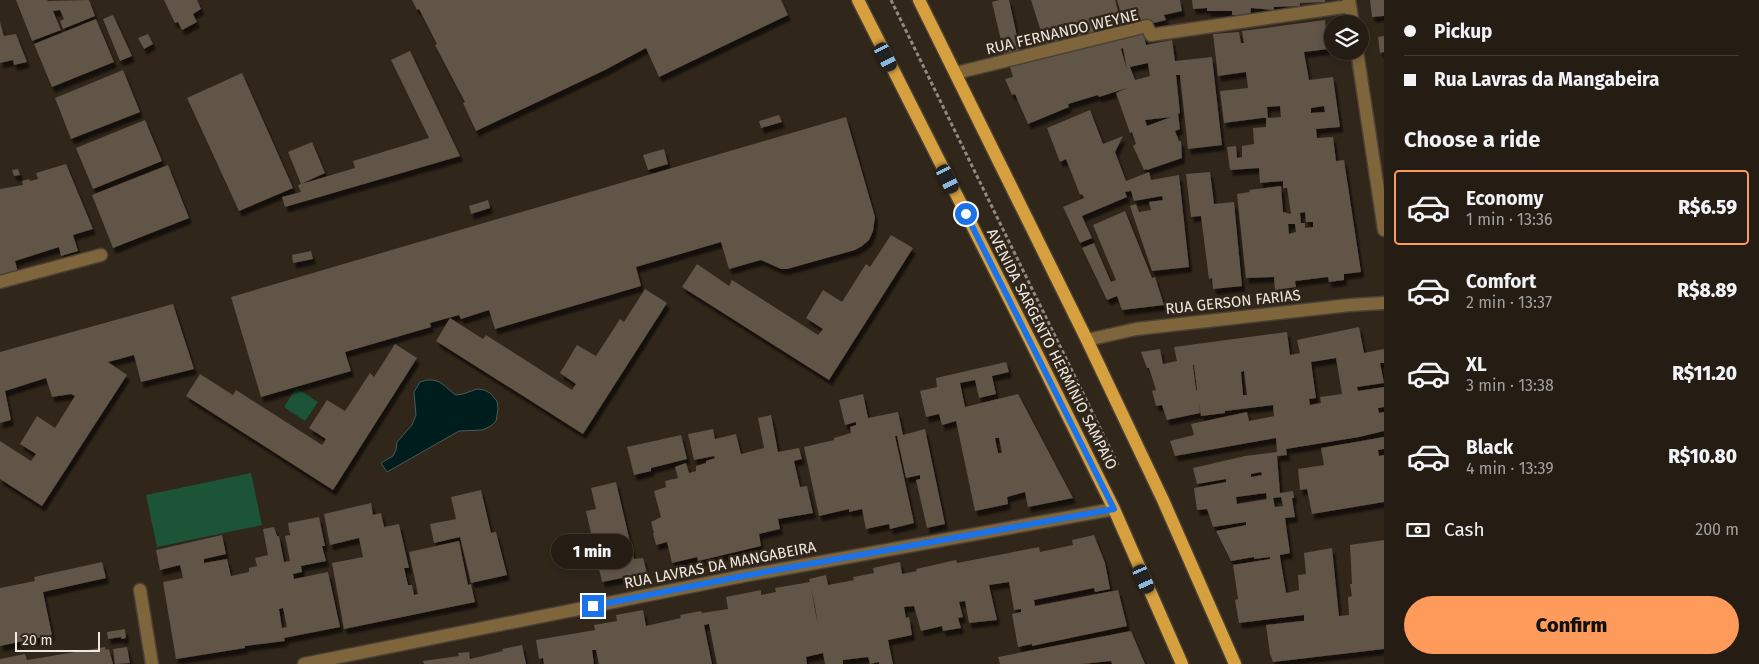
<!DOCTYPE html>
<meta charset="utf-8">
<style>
body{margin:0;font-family:"Fira Sans",sans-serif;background:#312922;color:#f1f3f6;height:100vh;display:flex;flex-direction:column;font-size:19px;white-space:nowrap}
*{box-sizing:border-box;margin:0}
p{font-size:16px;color:#a3a1a0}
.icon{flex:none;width:28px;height:28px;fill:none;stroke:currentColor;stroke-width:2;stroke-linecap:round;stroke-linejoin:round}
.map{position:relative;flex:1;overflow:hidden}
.sheet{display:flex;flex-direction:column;background:#251c14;width:375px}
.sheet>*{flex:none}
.top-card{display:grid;align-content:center;height:110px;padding:0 20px;background:#251c14}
.tools{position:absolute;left:1324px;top:15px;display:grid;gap:10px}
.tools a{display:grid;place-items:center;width:45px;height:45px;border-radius:50%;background:#251c14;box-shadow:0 2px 8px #0003,0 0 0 1px #423a34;font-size:25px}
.scale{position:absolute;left:15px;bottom:12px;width:85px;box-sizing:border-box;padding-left:5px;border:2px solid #efe8e0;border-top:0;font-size:14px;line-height:18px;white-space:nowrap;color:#efe8e0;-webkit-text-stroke:4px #31261a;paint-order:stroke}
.end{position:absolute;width:22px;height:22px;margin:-11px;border:6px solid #1a73e8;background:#fff;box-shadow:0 0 0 2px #fff}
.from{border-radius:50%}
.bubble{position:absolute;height:35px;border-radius:18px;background:#251c14;box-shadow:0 2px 8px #0003,0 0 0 1px #423a34;font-size:16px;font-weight:800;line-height:35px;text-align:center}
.car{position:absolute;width:15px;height:30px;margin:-15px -8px;border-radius:6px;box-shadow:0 0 4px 1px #0007;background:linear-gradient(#222 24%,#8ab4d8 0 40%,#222 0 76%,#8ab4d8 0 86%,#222 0)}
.top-card b{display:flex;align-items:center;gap:18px;height:48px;font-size:19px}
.top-card b+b{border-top:1px solid #423a34}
.top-card i{width:12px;height:12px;background:#f1f3f6}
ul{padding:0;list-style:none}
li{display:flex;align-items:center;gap:15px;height:75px;margin:0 10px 8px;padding:0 10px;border:2px solid transparent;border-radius:5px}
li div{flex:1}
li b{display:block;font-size:19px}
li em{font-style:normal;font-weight:800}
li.selected{border-color:#ff9b5a}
li>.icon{width:45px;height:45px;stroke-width:1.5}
h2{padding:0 20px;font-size:22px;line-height:60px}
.pay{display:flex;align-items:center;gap:12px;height:55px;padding:0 20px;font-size:19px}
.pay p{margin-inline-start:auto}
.primary-button{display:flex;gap:10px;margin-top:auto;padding:10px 20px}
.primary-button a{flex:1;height:58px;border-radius:30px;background:#ff9b5a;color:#111;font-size:20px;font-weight:800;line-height:58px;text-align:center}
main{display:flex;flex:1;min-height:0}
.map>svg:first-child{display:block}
.green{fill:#1b5437}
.water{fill:#001d1e;stroke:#485a58}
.building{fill:#605446;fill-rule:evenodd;filter:url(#shadow)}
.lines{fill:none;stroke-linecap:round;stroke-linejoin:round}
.minor-casing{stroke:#4c4136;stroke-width:15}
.major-casing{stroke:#4c4136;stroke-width:15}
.path{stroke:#92897f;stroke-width:3;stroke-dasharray:4 2.5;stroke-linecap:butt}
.minor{stroke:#7f653b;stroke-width:12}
.major{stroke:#d7a03f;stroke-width:12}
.route{stroke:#1a73e8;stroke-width:6}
.labels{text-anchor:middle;stroke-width:5;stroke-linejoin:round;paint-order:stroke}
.street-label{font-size:15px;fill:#efe8e0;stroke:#31261a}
</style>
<main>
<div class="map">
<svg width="1384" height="664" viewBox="0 0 1384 664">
<defs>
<filter id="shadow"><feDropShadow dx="3" dy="5.5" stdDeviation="1" flood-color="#0009"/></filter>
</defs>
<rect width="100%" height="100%" fill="#31261a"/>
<path class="green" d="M296 388 318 402 305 421 284 407Z
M251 473 262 525 157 547 146 495Z"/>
<path class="water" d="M427 380C442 379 444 387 456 395L463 394 477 389 484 390 490 393 497 401 498 409 496 421 491 426 482 430 459 431 387 472 381 463 393 456 396 450 397 442 412 425 416 415 414 392 420 382Z"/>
<path class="building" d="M16 0H47L48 1 89 0 95 16 63 29 60 21 64 19 60 10 53 11 61 30 32 41Z
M164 0H197L201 9 193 14 197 22 182 30 178 22 175 23Z
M412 0H781L788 15 659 77 646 48 605 70 476 131 463 103 465 102 435 45 437 44 419 9 417 10Z
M999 0H1009L1021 54 1005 58 992 2Z
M1031 0H1115L1122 24 1090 33 1091 35 1045 44Z
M1117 0H1180L1182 11 1164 15 1166 20 1150 24 1138 25 1137 22 1124 25Z
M1192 0H1325V2L1300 3V6L1274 7V10L1251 8 1250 15H1232V11H1207V8L1193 9Z
M1370 0H1384V16L1372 17Z
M113 15 132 56 120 61 103 19Z
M96 19 114 62 52 87 34 44Z
M1325 20 1328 49 1304 52 1309 80 1333 77 1340 127 1316 129 1317 138 1333 137 1336 161 1344 160 1361 272 1344 274V280L1329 282 1328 277 1295 281 1296 287 1275 290 1274 277 1246 278 1237 194 1250 192 1249 190 1281 186 1283 212 1291 214 1287 188H1283V181L1260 183 1259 168 1230 170 1227 147 1236 146 1237 158 1242 157V146L1254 144 1253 128 1266 127V118H1262L1224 123 1220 91 1248 88 1246 72 1218 76 1213 34 1239 32 1241 43H1244L1242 31ZM1280 106 1281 117 1268 118 1267 107ZM1324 106 1325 112 1311 113V108ZM1305 212 1306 222H1313V227L1305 228V223H1301L1300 213ZM1288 224H1295L1296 232 1289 234Z
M0 22 4 36 16 34 27 62 14 65 13 60 0 63Z
M1143 31 1146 45 1172 40 1175 61 1212 57 1222 145 1188 149 1180 75H1176L1180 113 1178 114 1180 129 1175 131 1179 141H1181L1182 158 1147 170V169L1144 170 1133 146 1136 144 1132 132 1130 133 1116 93 1127 88 1099 97 1098 95 1068 104 1069 107 1028 124 1015 94 1012 95 1005 79 1013 77 1009 64ZM1123 48 1127 70 1121 49ZM1148 63 1150 76 1135 80 1130 67ZM1171 117 1147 126 1145 120Z
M148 34 153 44 144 49 138 38Z
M1384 36V52L1380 53 1378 37Z
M410 51 460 156 285 207 282 197 301 192 298 185 301 184 288 152 312 142 325 173 301 184 355 168 353 161 429 138 391 60Z
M123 70 140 112 71 139 55 98Z
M242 73 293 188 239 211 187 98Z
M1090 110 1103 144 1123 136 1115 152 1126 181 1149 172 1151 180 1179 175 1189 267 1152 271 1130 206 1136 204 1139 212 1151 210 1149 202 1163 200 1162 196 1134 201 1131 191 1125 192 1127 197 1082 216 1092 238 1080 243 1063 207 1084 198 1082 194 1080 195 1066 159 1060 162 1047 128Z
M779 115 782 122 761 128 759 121Z
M846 117 875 217 873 231 869 240 862 246 855 250 787 269H781L761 260 729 269 721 242 636 267 641 286 495 329 489 310 461 319 459 315 430 323 431 327 345 352 351 371 261 397 231 297Z
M145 120 162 161 93 189 76 148Z
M664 149 668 164 648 170 643 155Z
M66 164 93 229 73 235 78 251 61 256 59 247 15 261 18 272 0 276V189L23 185 22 181 29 179 30 181 38 179 36 173Z
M168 165 189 218 113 248 92 195Z
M18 169 20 175 14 176 12 170Z
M1210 172 1214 204 1234 202 1242 286 1213 289 1212 278 1209 279 1201 216 1191 217 1186 174Z
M488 200 490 208 471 214 469 206Z
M1125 211 1152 278 1155 277 1164 305 1122 310 1117 296 1107 300 1082 248 1094 243 1111 282 1116 280 1093 225Z
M891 235 913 248 829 380 682 287 697 264 729 286 732 280 818 335 823 329 806 318 823 290 842 302 866 264 870 267Z
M311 251 313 259 293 263 292 255Z
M645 289 667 303 583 434 436 341 450 318 483 339 486 335 572 390 576 384 560 373 577 345 596 356 620 319 624 322Z
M173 304 194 369 141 382 134 355 108 362 127 375 42 506 0 479V441L31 461 36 454 20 444 37 416 55 428 75 396 71 394 52 397 46 378 5 391 11 420 0 423V352Z
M1359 327 1364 353 1384 349V363H1380L1384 383 1357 387 1358 391 1384 387V407L1378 408 1379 413 1384 412V431L1359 437 1286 449 1287 455 1277 456 1280 493 1293 491 1294 498H1292L1295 517 1285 518 1290 553 1280 555V557L1286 593 1299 590 1298 575 1306 574 1304 553 1332 548 1339 616 1349 615 1348 597 1352 596 1350 584H1352L1350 545 1384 540V649L1273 662 1270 654 1266 625 1302 621H1304V615L1239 623 1235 600 1238 599 1233 565 1270 559V557L1254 559V557L1231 561 1216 531 1246 525V522L1213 527 1207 509 1197 510 1194 488 1226 482V479L1197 484 1193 468 1245 456 1277 452 1276 438 1175 456 1170 441 1194 435 1191 424 1247 412 1249 421 1274 416 1273 405 1225 411V413L1201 416 1199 403 1200 413 1167 420 1162 405 1156 406 1152 391 1156 390 1149 368H1147L1141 352 1160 349 1163 364 1177 361 1174 347 1287 332 1290 355 1300 353 1297 340ZM1336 358 1342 394 1320 397 1321 403 1310 405 1309 399 1316 398 1311 362ZM1193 365H1194L1197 390H1196ZM1244 371 1247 395H1243L1241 372ZM1261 472 1262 475 1251 477V474ZM1266 493 1267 499 1237 504 1236 497ZM1281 497 1283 506 1275 507 1273 498Z
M395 344 417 358 333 490 186 396 200 374 233 395 236 390 322 445 326 439 309 428 327 400 345 411 370 373 374 377Z
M1006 362 1009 372 992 376 996 394 979 398 975 380 960 383 965 407 1018 394 1073 498 1028 507 1025 492 1007 497 1008 504 975 511 956 421 942 425 939 414 926 417 920 391 937 387 936 378ZM995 438H999L1002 453H998Z
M863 394 868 418 898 412 903 435 925 429 945 524 927 528 916 480 920 479V475L906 478 897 436H895L914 523 890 529 889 524 866 529 862 509 849 512V509L819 516 804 447 834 440V438L851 433 850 427 856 425V422L845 425 839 400Z
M771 415 778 452 799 448 802 459 794 461 800 487 807 486 813 513 778 519 780 529 759 534 761 546 698 561 697 557 672 563 667 542 656 545 653 533H654L651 522 661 517 654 491 666 487 665 481 678 478 675 467 686 463 689 473 696 471V466L706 463V461L715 458 714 456 694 460 688 434 713 429 715 439 736 434 741 454 764 448 758 418Z
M681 435 687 459 651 468V471L634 475 627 447Z
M1384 437V449L1378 450 1379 456 1384 455V502L1312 514 1307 489 1300 490 1298 469 1324 465 1321 448Z
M616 482 634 559 643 558 647 573 602 582 586 511 596 509 591 488Z
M481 490 491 533 496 532 507 575 471 583 460 537 434 543 430 524 456 519 451 497Z
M371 503 373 515 381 513 384 527 399 524 409 568H404L408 585H412L414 595 418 594 409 552 459 541 468 585 471 584 475 602 344 629 332 563 363 557 359 538 330 545 324 514Z
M319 517 325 546H322L326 561 301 566 302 572 293 574 294 579 328 572 340 627 284 638 285 641 245 646V648L176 659 163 582 183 578 180 565 160 570 156 550 222 535 226 554 204 559V563L227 559 231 576 249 572V568L257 566 255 558 268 555 263 529 274 527 277 536H279L284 562 290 561 285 536 290 535 288 523ZM283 608 287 627 282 628 279 609Z
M1094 535 1105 563 1110 589 1095 592 1094 588 1034 600 1035 606 1118 590 1127 626 1032 646V644L1018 647 1012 614 1021 612V609L1014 610 1009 582 989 585 997 620 969 623 965 601 959 602 963 617 958 618 961 628 943 631 942 626 921 631 914 606 904 607 906 618 909 617 912 635 888 640 893 664H879V662L870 664 868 657 843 660V664H825L823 653 806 657 807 664H717L709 624 704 625 712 664H599L596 650H592L594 664H544L543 658 539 659 536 640 595 630 594 625 617 621 616 615 643 610 646 626 681 618 680 615 701 611 702 613 728 609 726 597 761 590V595L776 592 775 588 810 582 809 579 826 575 828 585 854 580 853 577 874 573 873 568 900 562 902 574 917 571 916 569 956 560 957 563 1039 547 1040 552 1073 545 1072 540ZM811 588 815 606 818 626Z
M102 562 106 578 43 592 52 635 0 646V588L35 581 34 577Z
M125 629 126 638 121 639V637L108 639 107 632Z
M1131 631 1145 664H1112L1111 661 1082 664H1000L998 657Z
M522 645 526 664H424L423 661 459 656 458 653 469 652 470 659 503 651 502 649Z
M105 647 106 650 109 649 113 664H0V659L25 654 27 660Z
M127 647 130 663 115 664 113 649Z"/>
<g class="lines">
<defs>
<path id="minor" d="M1349 0 1353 24
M1357 51 1384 230
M956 73 1147 26 1151 35 1350 6
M0 282 101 255
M1087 340 1136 329 1350 305 1384 303
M140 590 152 664
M304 664 743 576 1114 509"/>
<path id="major" d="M858 0 1037 354 1114 509 1182 664
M919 0 1087 340 1163 500 1235 664"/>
</defs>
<use href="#minor" class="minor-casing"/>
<use href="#major" class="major-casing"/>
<path class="path" d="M891 0 1119 467"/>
<use href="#minor" class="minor"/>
<use href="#major" class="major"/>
</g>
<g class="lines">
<path class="route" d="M593 606 743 576 1114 509 966 214"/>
</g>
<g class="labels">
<g class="street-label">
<text transform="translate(1062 32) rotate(-13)" y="5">RUA FERNANDO WEYNE</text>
<text transform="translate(1233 302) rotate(-6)" y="5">RUA GERSON FARIAS</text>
<text transform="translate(1052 349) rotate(63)" y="5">AVENIDA SARGENTO HERMÍNIO SAMPAIO</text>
<text transform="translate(720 565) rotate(-11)" y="5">RUA LAVRAS DA MANGABEIRA</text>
</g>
</g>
</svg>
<div class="tools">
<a><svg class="icon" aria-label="layers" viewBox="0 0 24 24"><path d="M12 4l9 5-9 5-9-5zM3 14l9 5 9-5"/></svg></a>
</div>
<div class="scale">20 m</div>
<i class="end from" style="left:966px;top:214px"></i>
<i class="end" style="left:593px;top:606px"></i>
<div class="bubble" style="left:551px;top:534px;width:82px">1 min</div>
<i class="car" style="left:886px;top:57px;rotate:153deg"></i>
<i class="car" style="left:948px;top:179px;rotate:153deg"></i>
<i class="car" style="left:1144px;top:579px;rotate:156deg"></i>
</div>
<section class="sheet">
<div class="top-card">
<b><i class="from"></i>Pickup</b>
<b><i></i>Rua Lavras da Mangabeira</b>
</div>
<h2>Choose a ride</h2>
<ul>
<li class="selected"><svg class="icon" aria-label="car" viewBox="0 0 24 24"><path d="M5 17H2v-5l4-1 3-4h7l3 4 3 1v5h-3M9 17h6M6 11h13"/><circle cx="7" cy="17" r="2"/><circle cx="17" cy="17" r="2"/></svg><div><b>Economy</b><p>1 min · 13:36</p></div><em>R$6.59</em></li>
<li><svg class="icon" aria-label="car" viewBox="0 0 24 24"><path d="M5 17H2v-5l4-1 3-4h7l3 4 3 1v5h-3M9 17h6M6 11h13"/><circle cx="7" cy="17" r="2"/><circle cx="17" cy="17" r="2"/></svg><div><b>Comfort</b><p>2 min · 13:37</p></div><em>R$8.89</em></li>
<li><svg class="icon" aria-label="car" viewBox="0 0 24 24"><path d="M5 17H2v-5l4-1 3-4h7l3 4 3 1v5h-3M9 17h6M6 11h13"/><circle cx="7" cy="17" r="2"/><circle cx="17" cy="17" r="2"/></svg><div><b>XL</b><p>3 min · 13:38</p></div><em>R$11.20</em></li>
<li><svg class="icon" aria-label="car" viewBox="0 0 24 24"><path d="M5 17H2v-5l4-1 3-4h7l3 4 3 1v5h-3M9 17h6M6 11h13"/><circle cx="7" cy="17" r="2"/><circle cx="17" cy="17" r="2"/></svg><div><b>Black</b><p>4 min · 13:39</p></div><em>R$10.80</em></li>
</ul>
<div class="pay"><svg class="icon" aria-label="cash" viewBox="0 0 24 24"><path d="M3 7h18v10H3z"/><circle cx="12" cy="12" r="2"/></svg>Cash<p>200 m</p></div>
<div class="primary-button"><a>Confirm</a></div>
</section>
</main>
